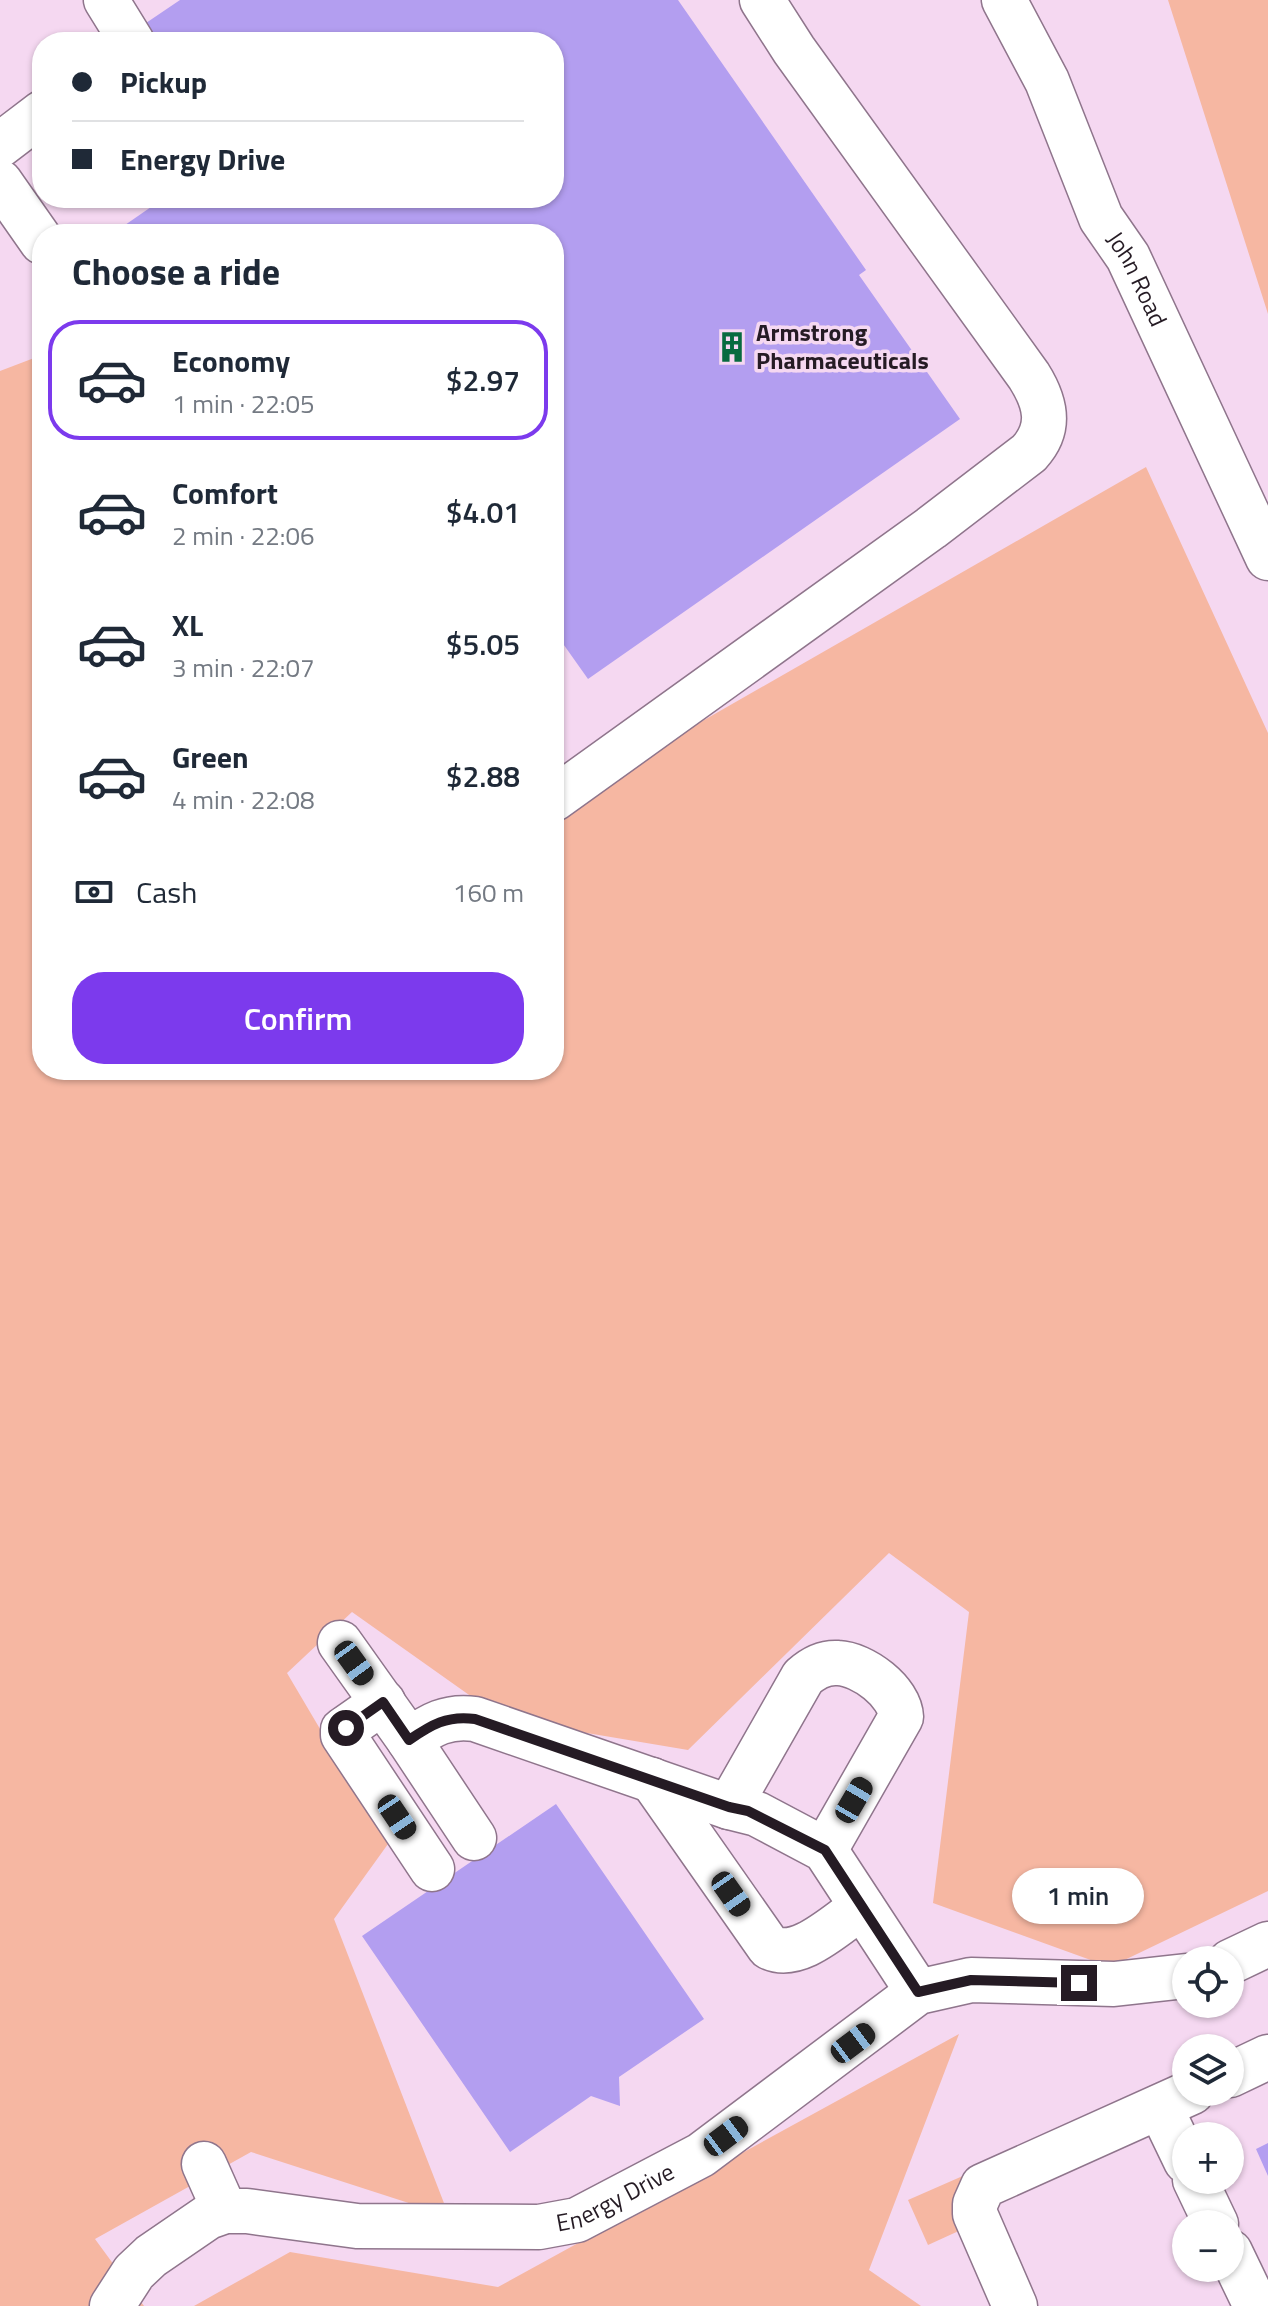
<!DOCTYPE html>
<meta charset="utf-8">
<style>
body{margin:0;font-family:"Titillium Web",sans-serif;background:#f2f2f3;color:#1f2937;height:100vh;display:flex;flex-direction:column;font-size:30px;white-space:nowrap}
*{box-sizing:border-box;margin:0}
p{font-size:26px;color:#747a83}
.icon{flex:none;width:44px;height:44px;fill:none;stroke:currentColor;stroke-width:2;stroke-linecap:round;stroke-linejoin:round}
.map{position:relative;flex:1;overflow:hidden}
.drawer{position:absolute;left:32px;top:224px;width:532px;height:856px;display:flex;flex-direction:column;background:#fff;border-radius:32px;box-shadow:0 2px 6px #0004}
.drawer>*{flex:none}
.hud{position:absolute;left:32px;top:32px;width:532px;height:176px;border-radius:32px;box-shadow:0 2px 6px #0004;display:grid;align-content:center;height:176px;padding:0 40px;background:#fff}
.tools{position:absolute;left:1172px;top:1946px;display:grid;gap:16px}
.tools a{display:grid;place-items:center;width:72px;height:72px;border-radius:50%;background:#fff;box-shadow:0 2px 6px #0004;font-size:40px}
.end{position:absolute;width:36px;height:36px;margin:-18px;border:10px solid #251b24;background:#fff;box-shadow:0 0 0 4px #fff}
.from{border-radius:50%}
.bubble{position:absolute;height:56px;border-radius:28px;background:#fff;box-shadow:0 2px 6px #0004;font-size:26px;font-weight:600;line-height:56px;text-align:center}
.car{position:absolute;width:24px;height:48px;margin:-24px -12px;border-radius:10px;box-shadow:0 0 6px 2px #0007;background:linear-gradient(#222 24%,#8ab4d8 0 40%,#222 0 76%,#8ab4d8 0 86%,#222 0)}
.hud b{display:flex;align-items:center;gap:28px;height:76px;font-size:30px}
.hud b+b{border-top:2px solid #e0e1e3}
.hud i{width:20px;height:20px;background:#1f2937}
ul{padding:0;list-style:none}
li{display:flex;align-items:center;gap:24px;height:120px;margin:0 16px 12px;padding:0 24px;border:4px solid transparent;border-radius:32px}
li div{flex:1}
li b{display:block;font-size:30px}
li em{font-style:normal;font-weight:600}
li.on{border-color:#7c3aed}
li>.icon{width:72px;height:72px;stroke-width:1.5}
h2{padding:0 40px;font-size:36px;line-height:96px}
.pay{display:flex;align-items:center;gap:20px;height:88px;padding:0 40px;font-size:30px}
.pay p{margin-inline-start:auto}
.button{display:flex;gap:16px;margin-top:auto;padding:16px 40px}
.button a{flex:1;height:92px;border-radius:32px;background:#7c3aed;color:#fff;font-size:32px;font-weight:600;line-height:92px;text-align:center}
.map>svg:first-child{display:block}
.green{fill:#f6b7a2}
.building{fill:#b39ef0}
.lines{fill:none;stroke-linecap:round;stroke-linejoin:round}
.minor-casing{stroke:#8f758c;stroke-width:47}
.minor{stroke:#fff;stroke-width:44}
.route{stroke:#251b24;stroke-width:10}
.labels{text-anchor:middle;stroke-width:7;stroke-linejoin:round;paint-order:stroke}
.street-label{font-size:24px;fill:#251b24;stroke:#f5d8f1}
.poi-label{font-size:24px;font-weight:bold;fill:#251b24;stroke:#f5d8f1;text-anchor:start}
</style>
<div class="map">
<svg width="1268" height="2306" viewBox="0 0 1268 2306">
<rect width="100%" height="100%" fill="#f5d8f1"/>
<path class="green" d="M1168 0H1268V314Z
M42 355V1070H554V806L1146 467 1268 733V1891L1110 1967 933 1903 969 1612 889 1553 688 1750 503 1719 352 1612 287 1673 388 1844 334 1919 449 2216 251 2152 95 2239 144 2306H0V371Z
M959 2034 869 2270 921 2306H194L290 2252 498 2287Z
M965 2175 985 2219 928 2245 908 2200Z"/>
<path class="building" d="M180 0H678L866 270 859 275 960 419 588 679 554 631V234H112L164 198H554V42H159L146 23Z
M556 1804 704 2019 619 2077 620 2106 591 2096 510 2152 362 1936Z
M1268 2143V2176L1256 2149Z"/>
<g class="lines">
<defs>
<g id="minor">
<path d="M106 0 132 42"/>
<path id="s1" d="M1004 0 1047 81 1101 218 1128 257 1268 558"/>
<path d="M0 145 42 113"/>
<path d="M0 182 42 242"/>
<path d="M554 799 931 528 1029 453C1052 428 1046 403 1029 376L794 50 762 0"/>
<path d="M340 1643 409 1740C431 1725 447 1715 475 1719L729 1807 757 1814 825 1850 918 1992"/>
<path d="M383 1702 343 1730V1735L432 1869"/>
<path d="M409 1740 474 1838"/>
<path d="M652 1780 769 1947C799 1962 837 1923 862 1907"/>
<path d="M729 1807 803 1677C813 1668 824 1662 838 1663 863 1664 900 1692 901 1717L825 1850"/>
<path d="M1230 1962 1268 1944"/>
<path d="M1230 2075 1268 2057"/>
<path d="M1160 2107 1186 2161"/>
<path d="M204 2164 225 2211"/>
<path d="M1195 2180 1216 2224"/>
<path d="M1230 2252 1256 2306"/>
<path id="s2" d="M112 2306 134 2272 151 2256 208 2217 225 2211H247L357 2226 539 2227 577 2220 701 2155 918 1992 971 1980 1114 1984 1186 1976"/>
<path d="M1015 2306 975 2214V2204L983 2186 1192 2092"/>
</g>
</defs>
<use href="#minor" class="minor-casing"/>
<use href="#minor" class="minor"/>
</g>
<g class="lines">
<path class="route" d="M346 1728 383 1702 409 1740C431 1725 447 1715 475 1719L729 1807 748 1811 825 1850 918 1992 971 1980 1079 1983"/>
</g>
<defs>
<symbol id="building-bare" viewBox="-9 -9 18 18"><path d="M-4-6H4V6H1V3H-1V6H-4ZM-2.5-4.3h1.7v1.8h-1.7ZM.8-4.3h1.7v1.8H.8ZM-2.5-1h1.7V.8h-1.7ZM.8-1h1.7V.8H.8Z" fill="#076a3f" stroke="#f5d8f1" stroke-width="2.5" paint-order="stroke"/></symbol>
</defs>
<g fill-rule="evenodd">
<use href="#building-bare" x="710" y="325" width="44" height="44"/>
</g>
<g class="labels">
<g class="street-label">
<text dy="8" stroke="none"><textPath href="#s1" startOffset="310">John Road</textPath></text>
<text dy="8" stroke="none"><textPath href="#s2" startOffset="548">Energy Drive</textPath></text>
</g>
<g class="poi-label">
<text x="756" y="341">Armstrong<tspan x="756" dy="28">Pharmaceuticals</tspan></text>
</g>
</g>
</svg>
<div class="tools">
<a><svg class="icon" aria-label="locate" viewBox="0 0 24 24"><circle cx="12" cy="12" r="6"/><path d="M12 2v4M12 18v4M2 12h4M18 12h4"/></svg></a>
<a><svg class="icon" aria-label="layers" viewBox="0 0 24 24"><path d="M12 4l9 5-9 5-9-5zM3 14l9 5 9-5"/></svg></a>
<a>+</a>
<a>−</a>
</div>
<i class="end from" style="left:346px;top:1728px"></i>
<i class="end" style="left:1079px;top:1983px"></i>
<div class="bubble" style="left:1012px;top:1868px;width:132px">1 min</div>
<i class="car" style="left:354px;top:1663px;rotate:144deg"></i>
<i class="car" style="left:854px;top:1800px;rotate:30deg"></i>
<i class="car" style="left:397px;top:1817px;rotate:146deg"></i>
<i class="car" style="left:731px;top:1894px;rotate:145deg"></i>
<i class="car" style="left:853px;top:2043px;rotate:53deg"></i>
<i class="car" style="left:726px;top:2136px;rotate:53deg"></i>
<div class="hud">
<b><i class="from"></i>Pickup</b>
<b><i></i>Energy Drive</b>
</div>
<section class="drawer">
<h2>Choose a ride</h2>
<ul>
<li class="on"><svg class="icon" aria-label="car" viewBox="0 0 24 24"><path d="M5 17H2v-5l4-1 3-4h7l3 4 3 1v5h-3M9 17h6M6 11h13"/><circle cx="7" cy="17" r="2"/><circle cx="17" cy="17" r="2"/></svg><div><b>Economy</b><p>1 min · 22:05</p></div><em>$2.97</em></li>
<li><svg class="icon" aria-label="car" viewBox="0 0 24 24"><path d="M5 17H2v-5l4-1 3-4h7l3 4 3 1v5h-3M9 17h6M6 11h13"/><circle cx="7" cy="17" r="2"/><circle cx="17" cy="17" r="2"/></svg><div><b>Comfort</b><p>2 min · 22:06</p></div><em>$4.01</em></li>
<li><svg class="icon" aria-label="car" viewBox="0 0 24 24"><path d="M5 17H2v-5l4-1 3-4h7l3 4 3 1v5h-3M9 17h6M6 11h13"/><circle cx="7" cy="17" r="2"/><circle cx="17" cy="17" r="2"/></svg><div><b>XL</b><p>3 min · 22:07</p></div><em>$5.05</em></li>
<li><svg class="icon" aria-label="car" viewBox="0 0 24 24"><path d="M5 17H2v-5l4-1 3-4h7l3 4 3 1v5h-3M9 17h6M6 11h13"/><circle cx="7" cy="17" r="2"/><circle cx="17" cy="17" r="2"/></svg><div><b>Green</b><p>4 min · 22:08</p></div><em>$2.88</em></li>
</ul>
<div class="pay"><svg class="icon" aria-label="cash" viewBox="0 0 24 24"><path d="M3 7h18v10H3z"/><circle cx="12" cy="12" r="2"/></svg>Cash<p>160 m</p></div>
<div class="button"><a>Confirm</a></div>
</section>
</div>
